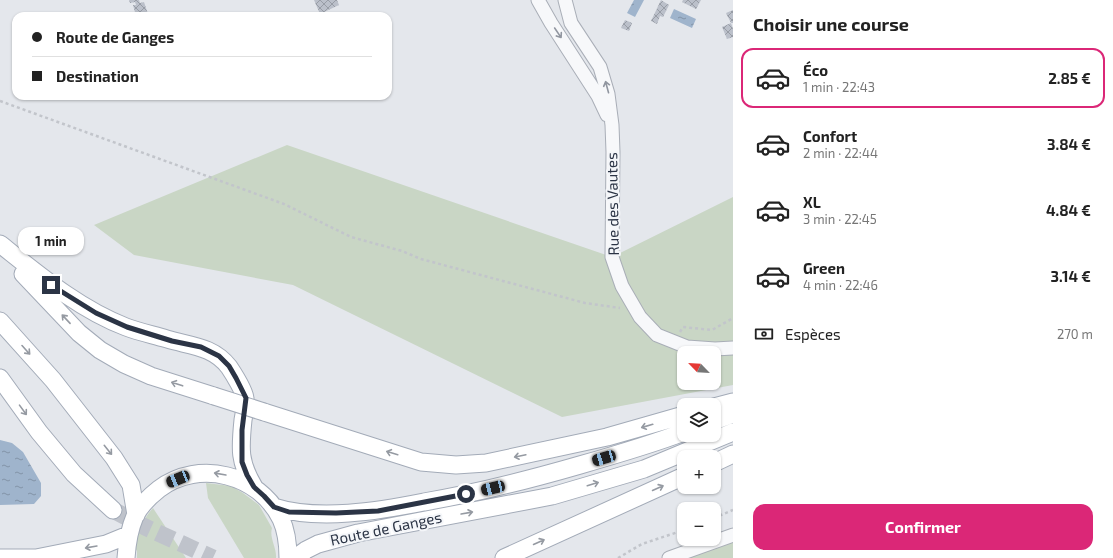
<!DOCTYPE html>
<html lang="fr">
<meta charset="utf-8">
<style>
body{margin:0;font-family:"Exo 2",sans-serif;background:#f6f6f6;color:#222;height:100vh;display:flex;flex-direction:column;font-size:15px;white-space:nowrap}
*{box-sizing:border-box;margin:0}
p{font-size:13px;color:#767676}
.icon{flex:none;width:22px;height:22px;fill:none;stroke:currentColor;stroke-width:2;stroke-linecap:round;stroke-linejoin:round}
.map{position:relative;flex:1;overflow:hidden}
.drawer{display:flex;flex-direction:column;background:#fff;width:380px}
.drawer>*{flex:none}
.hud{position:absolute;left:12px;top:12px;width:380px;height:88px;border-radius:12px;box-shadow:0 1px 3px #0004;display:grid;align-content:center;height:88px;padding:0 20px;background:#fff}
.needle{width:26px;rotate:295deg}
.controls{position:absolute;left:677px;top:346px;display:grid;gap:8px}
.controls a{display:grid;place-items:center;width:44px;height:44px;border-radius:8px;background:#fff;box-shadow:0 1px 3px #0004;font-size:20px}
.end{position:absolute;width:18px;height:18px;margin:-9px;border:5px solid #2b3445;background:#fff;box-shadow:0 0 0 2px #fff}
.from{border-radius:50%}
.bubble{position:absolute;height:28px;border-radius:12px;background:#fff;box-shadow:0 1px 3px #0004;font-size:13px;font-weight:700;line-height:28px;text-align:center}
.car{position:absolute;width:12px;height:24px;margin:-12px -6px;border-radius:5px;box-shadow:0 0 3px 1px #0007;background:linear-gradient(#222 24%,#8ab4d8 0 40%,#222 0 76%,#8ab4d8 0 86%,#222 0)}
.hud b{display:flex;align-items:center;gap:14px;height:38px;font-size:15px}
.hud b+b{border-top:1px solid #e0e0e0}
.hud i{width:10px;height:10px;background:#222}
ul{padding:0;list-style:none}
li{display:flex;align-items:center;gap:12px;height:60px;margin:0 8px 6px;padding:0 12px;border:2px solid transparent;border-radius:12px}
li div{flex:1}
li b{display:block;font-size:15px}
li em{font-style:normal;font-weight:700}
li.on{border-color:#db2777}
li>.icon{width:36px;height:36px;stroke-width:1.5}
h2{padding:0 20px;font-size:18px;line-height:48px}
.pay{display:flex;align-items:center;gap:10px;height:44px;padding:0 20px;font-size:15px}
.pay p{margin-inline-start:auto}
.primary-button{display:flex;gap:8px;margin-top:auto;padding:8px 20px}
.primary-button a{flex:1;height:46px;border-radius:12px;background:#db2777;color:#fff;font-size:16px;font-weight:700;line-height:46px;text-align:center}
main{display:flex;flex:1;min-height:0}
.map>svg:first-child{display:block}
.green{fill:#c9d6c5;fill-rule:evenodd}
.water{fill:url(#water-ripples)}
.building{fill:url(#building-cross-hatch)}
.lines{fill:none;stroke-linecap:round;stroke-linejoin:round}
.major-tunnel{stroke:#bfc3cb;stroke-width:17;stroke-dasharray:17 8;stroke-linecap:butt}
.minor-casing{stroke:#a9aeb7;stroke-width:15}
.major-casing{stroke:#a3abb8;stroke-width:19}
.path{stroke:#c2c5cb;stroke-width:2.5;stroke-dasharray:3 3;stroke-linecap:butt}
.minor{stroke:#f7f8fa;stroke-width:13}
.major{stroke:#fff;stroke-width:17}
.major-bridge-casing{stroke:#a3abb8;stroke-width:19;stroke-linecap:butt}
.major-bridge{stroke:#fff;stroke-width:17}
.oneway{stroke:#9196a0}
.oneway2{stroke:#959aa2}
.route{stroke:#2b3445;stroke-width:5}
.labels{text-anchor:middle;stroke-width:4;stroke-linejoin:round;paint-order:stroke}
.street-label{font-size:15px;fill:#2b3445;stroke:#f4f6f9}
</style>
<main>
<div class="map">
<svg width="733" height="558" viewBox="0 0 733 558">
<defs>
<pattern id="water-ripples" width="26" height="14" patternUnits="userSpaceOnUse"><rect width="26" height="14" fill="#9fb4cc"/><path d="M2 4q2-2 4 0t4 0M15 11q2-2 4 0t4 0" fill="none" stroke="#8293a7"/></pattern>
<pattern id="building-cross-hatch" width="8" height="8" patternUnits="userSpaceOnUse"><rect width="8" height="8" fill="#bbc0ca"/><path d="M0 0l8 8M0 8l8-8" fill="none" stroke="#989da6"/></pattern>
</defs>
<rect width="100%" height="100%" fill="#e4e7ec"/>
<path class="green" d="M287 145 612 257 733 197V385L562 417 293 285 134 255 94 225ZM684 353H714V383H684Z
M206 483 231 486 243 493 259 505 272 528C269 538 277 548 276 558H244L208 498Z
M153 508 186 558H137V551L135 548C138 533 142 520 153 508Z
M733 540V558H687Z"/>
<path class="water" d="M634 0H644L635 17 627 13Z
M674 9 696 19 692 28 670 18Z
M0 440 12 443 23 452 41 483V496L34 504 0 505Z"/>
<path class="building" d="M129 0H139L140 3 144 2 148 14 136 16 133 5H136L135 2 130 3Z
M314 0H337L339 5 320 14Z
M661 0 669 5 663 17 660 16 657 24 651 21Z
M683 0H701L696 9 682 2Z
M733 10V23H731L733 29V37L727 39 722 27 731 23 726 13Z
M625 20 632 23 629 31 621 28Z"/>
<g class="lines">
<path class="major-tunnel" d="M113 510 145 527 213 558"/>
<defs>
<path id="minor" d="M538 0 551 23 598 96 607 115
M565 0 571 23 600 67 608 94 612 125 613 152 612 257 622 286 640 317 657 335 687 347 715 349 733 348
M669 558 733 535"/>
<path id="major" d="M0 244C39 275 79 309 126 327 139 332 154 335 167 339 190 346 213 346 229 367 233 373 245 392 245 399 246 406 244 414 243 420 240 449 239 462 254 487
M23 274 79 333 100 350 124 364 151 376 214 396
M0 321 53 380 114 458 131 485 136 515
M0 378 39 432 74 474 113 510
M714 407 733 402
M264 412 421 462 456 465 486 463 607 437 684 415
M714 421 733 414
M714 463 733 454
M274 507C318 521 379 511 424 502 477 493 528 480 580 465 615 455 650 445 684 432
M0 558H36L106 544 128 535
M126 558C127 543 129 530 135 516 140 506 150 496 159 489 199 459 259 474 281 519 287 532 288 545 288 558
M295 558 306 550 318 544 358 533 552 496 644 469 733 432
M504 558 684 476"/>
</defs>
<use href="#minor" class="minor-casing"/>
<use href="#major" class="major-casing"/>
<path class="path" d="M0 101 284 204 351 237 402 251 421 259 585 303 620 308
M680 332 683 327 712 330 733 318
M714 518 733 510
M618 558 642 544 684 530"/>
<use href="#minor" class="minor"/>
<use href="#major" class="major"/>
<defs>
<path id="major-bridge" d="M214 396 264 412"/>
</defs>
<use href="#major-bridge" class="major-bridge-casing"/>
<use href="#major-bridge" class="major-bridge"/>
</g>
<defs><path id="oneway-shaft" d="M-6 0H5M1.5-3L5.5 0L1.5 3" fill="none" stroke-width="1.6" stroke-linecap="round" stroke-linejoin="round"/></defs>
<g class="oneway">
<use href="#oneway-shaft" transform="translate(558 33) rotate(56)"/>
<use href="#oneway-shaft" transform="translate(607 87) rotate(-105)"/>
</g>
<g class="oneway2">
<use href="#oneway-shaft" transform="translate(66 319) rotate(-133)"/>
<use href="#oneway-shaft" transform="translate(26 350) rotate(48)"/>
<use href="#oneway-shaft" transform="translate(177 384) rotate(-162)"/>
<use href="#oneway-shaft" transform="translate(23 410) rotate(54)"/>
<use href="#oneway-shaft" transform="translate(647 426) rotate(164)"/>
<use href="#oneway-shaft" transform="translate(108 450) rotate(51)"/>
<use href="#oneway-shaft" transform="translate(392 453) rotate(-163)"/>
<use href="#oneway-shaft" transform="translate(520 456) rotate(168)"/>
<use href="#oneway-shaft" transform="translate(220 474) rotate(-170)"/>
<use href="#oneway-shaft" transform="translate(593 484) rotate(-17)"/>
<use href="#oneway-shaft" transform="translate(658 488) rotate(-24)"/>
<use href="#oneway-shaft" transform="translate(467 513) rotate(-10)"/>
<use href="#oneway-shaft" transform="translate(539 542) rotate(-24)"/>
<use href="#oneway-shaft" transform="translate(91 547) rotate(170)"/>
</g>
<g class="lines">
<path class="route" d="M51 285 96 313 127 327 172 341 201 347 219 356 229 366 236 378 246 398 242 430V462L247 475 254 487 264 496 274 507 289 512 336 513 378 511 466 494"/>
</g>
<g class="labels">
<g class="street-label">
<text transform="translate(613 204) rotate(-91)" y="5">Rue des Vautes</text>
<text transform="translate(386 529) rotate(-12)" y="5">Route de Ganges</text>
</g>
</g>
</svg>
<div class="controls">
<a><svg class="needle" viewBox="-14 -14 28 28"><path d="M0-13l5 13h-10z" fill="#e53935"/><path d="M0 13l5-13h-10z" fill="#767676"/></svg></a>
<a><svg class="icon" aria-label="layers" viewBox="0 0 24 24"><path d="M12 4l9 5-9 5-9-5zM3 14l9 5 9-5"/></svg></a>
<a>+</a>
<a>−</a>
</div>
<i class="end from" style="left:466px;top:494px"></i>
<i class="end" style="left:51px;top:285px"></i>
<div class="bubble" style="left:18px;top:227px;width:66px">1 min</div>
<i class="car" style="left:604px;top:458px;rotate:254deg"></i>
<i class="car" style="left:178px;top:479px;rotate:248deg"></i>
<i class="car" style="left:493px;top:488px;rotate:257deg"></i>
<div class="hud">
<b><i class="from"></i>Route de Ganges</b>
<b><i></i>Destination</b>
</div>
</div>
<section class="drawer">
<h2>Choisir une course</h2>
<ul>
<li class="on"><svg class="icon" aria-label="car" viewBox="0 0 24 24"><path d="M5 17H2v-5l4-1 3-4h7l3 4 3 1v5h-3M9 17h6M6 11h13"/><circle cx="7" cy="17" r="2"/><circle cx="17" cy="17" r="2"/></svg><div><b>Éco</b><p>1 min · 22:43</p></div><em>2.85 €</em></li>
<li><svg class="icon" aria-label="car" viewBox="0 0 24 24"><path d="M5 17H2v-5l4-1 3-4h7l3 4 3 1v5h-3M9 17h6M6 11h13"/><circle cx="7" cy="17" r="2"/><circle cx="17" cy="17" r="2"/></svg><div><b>Confort</b><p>2 min · 22:44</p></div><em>3.84 €</em></li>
<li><svg class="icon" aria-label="car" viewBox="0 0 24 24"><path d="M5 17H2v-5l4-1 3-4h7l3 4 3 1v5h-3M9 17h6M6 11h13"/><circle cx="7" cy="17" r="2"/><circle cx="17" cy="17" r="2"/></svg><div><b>XL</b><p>3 min · 22:45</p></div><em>4.84 €</em></li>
<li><svg class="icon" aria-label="car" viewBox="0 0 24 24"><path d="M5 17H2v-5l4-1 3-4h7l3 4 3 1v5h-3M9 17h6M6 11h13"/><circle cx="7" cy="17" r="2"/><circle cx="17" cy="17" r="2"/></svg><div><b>Green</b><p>4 min · 22:46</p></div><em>3.14 €</em></li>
</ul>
<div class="pay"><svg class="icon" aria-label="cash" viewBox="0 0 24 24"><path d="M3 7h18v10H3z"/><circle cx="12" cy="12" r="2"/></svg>Espèces<p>270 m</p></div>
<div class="primary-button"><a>Confirmer</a></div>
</section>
</main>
